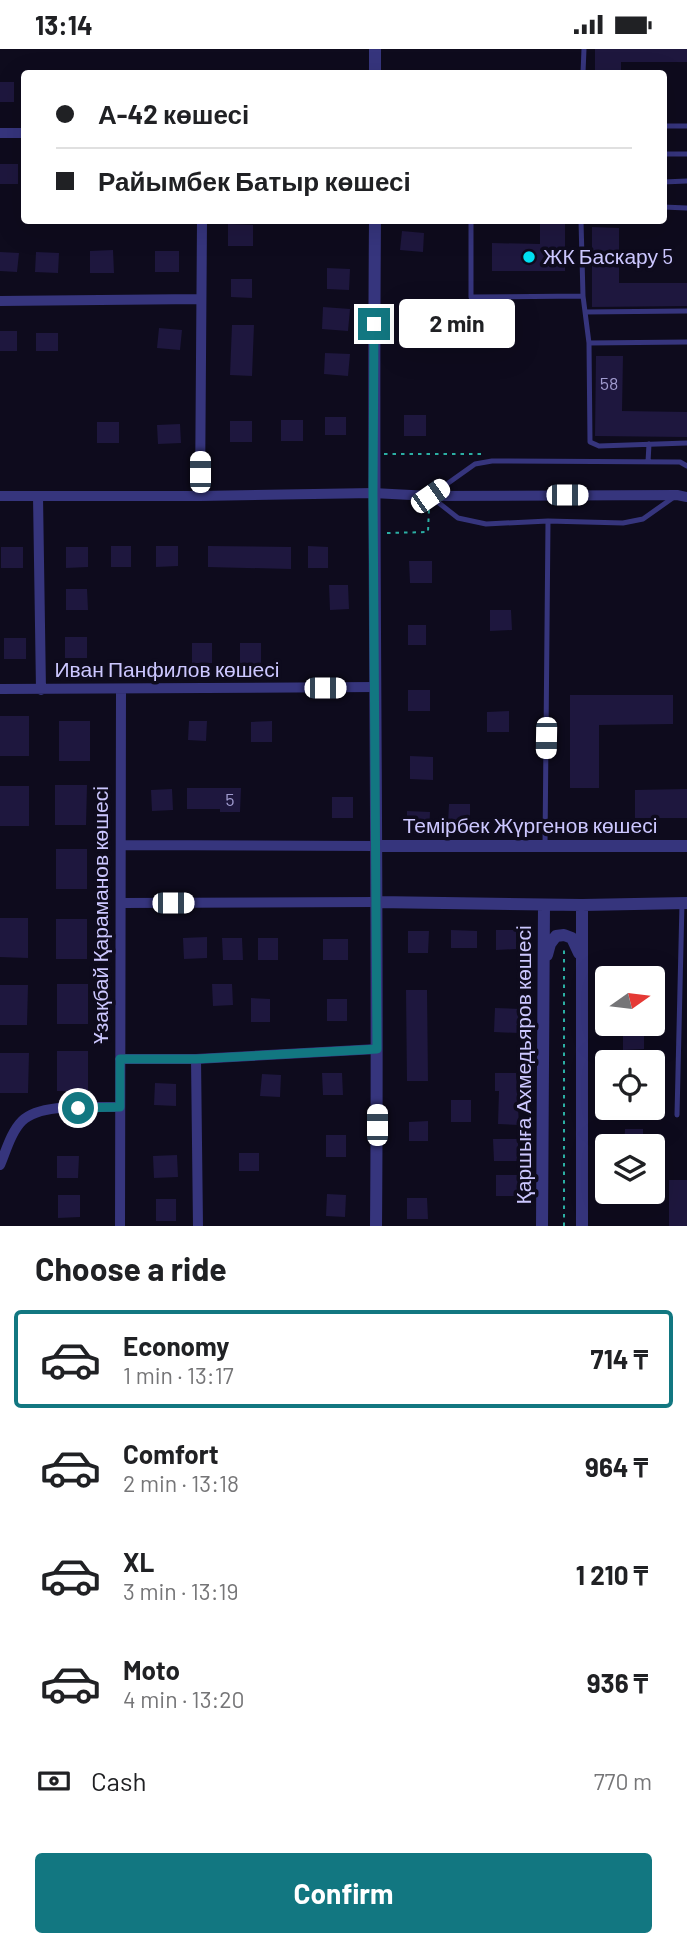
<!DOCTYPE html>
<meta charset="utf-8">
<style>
body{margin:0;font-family:Barlow,sans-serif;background:#f6f6f6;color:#202124;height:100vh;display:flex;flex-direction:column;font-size:26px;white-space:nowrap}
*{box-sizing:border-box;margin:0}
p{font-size:23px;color:#757577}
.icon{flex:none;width:38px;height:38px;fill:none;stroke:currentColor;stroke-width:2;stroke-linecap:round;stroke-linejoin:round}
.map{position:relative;height:1177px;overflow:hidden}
.side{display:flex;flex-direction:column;background:#fff;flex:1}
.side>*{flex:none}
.top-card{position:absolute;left:21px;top:21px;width:646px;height:154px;border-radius:7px;box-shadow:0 7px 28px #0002;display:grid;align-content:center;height:154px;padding:0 35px;background:#fff}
.needle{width:46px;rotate:76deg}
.buttons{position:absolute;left:595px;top:917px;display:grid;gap:14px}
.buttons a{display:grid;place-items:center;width:70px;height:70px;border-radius:7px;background:#fff;box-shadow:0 7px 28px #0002;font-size:35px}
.end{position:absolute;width:32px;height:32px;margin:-16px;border:9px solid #127781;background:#fff;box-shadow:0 0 0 4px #fff}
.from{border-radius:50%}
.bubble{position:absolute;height:49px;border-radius:7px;background:#fff;box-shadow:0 7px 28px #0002;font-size:23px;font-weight:700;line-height:49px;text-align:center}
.car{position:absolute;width:21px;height:42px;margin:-21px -10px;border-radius:9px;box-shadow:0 0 5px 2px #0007;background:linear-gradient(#fff 24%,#345 0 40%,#fff 0 76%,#345 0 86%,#fff 0)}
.top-card b{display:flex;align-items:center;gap:24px;height:66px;font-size:26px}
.top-card b+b{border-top:2px solid #e0e0e0}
.top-card i{width:18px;height:18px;background:#202124}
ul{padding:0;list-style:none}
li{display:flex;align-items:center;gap:21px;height:98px;margin:0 14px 10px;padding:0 21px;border:4px solid transparent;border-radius:7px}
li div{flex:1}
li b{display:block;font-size:26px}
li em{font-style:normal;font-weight:700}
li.on{border-color:#127781}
li>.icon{width:63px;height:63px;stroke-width:1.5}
h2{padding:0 35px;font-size:32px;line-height:84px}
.pay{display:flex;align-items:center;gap:18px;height:77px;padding:0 35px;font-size:26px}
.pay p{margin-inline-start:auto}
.action{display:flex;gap:14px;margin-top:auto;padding:14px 35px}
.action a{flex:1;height:80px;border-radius:7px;background:#127781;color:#fff;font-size:28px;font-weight:700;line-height:80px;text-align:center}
.status{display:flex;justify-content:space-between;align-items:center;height:49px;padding:0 35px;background:#fff;direction:ltr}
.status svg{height:19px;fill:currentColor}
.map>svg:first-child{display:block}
.building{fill:#1e173e}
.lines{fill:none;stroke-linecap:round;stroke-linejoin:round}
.path{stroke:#2bafa4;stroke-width:2;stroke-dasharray:3.5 5;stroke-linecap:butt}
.service{stroke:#36357d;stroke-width:5}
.minor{stroke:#36357d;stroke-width:10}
.tertiary{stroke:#36357d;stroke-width:12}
.route{stroke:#127781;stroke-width:9}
.poi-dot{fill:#00e0f2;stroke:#0e0b1d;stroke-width:2.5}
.labels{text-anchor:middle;stroke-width:7;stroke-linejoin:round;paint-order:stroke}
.number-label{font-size:18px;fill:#a09bcf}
.poi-label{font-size:21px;fill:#ccc7ff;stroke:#0e0b1d;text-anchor:start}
.street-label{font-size:21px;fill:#ccc7ff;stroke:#0e0b1d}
</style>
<div class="status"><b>13:14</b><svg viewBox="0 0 49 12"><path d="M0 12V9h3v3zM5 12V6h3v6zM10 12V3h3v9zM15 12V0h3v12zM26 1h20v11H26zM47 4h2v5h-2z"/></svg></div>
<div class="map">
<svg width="687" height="1177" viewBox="0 0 687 1177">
<rect width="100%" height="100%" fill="#0e0b1d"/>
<path class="building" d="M595 0H687V13H621V24H595Z
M0 33H14V53H0Z
M0 115H18V135H0Z
M540 172H565V222H492V194L540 195Z
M228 175 253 176V197H228Z
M592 178 619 179V234H687V257L592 258Z
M402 182 424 184 423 203 400 201Z
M113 201 114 224H90V202Z
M155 202H179V223H155Z
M0 203 19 204 17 223 0 222Z
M36 203 59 204 58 224 35 223Z
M327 219 350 220 349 241 327 240Z
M231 230H252V249L231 248Z
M323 258 350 260 348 282 322 280Z
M232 276H254L252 327 230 326Z
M159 279 182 281 180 301 157 299Z
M0 282H17V302H0Z
M36 284H58V302H36Z
M325 304 350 305 348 327 324 325Z
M596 307H623L622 362 687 363V388L595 387Z
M404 366H426V387H404Z
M325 368H346V386H325Z
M281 371H303V392H281Z
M230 372H252V393H230Z
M97 373H119V394H97Z
M180 375 181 394 158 395 157 376Z
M111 497H131V518H111Z
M156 497H178V517L156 518Z
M208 497 291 498V520L208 518Z
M308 497 328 498V519H308Z
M1 498H23V519H1Z
M66 498H88V518L66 519Z
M409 512H432V534H410Z
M329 536H348L349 560 330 561Z
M66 540H87L88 561H66Z
M490 561H511L512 581 490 582Z
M408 576H426V596H408Z
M65 588H87V609H65Z
M4 589H26V610H4Z
M192 594H212V614H192Z
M240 594H261V615H240Z
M408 641H430V662H408Z
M570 646H673V675L599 676V739H570Z
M509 662V683H487V663Z
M0 667H29V707H0Z
M59 672H90V712H59Z
M189 672H207L206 692 188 691Z
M272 672V693H251V673Z
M410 707 433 708V731L410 730Z
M55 736H87L86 776H55Z
M0 737H29V777H0Z
M187 739H241L240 763H220V760H187Z
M172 740 173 761 152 762 151 741Z
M687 740V769H635V741Z
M332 748H353V769H332Z
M449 755H470V775H448Z
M407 762 430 763 429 783H407Z
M56 800H87V840H56Z
M0 869H28V909L0 908Z
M56 870H87V910H56Z
M451 881 477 882V899H451Z
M496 881H516V900L496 901Z
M408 882H429L428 904H408Z
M207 888V909L184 910 183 889Z
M222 889H242L243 911H223Z
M258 889H278V911H258Z
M323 890H348V911H323Z
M57 935H88V975H57Z
M212 935H232L233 956 213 957Z
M0 936H28L27 976H0Z
M406 941H427L428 1032H407Z
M251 949 270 950V973H251Z
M327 950H347V972H327Z
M495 959 520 960 519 984 494 983Z
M623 979H644V1000L623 1001Z
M57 1002H88V1042H57Z
M0 1004H29L28 1044H0Z
M322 1024H342L343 1046H323Z
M495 1024H516L519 1076 498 1075 499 1042H495Z
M262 1025 281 1026 280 1048 260 1047Z
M155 1034 176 1035V1057L154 1056Z
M451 1051H471V1073H451Z
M428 1072V1092H409V1073Z
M625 1080H643V1097H624Z
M326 1086H346V1108H326Z
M493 1090H518V1112H494Z
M239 1104H259V1122H239Z
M177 1106 178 1128 154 1129 153 1107Z
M57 1107H79L78 1129H57Z
M496 1126H518V1147H496Z
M669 1131H687V1177H669Z
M327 1145 346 1146 345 1168 326 1167Z
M58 1146H80V1168L58 1169Z
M407 1149H427L428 1170H407Z
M156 1150H176V1172H156Z"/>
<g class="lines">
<path class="path" d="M384 405H486
M387 484 428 483 429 459
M564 1177V897"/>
<path class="service" d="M583 24 584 0
M663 77H687
M663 105H687
M663 133 687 132
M663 158 687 159
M471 172V248L583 247
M581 172 583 247 589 294 590 393 599 397 687 394
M585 263 687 262
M589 294 687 293
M648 413 649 395
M674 448 643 470 623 474 548 472 486 475 458 469 430 447 475 415 492 412 680 413 687 417
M545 797 548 472
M677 1066 682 854"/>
<path class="minor" d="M0 84H24
M0 252 200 250
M0 447H200L373 444 430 447 677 446 687 448
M38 447 41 641
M200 447 202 172
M0 640 376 638
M121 796 377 797
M122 854 377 853
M120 1010H196L377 1000
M196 1010 198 1177
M0 1116C6 1102 11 1083 22 1072 41 1053 94 1059 120 1058
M120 1177 121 640"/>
<path class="tertiary" d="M375 0V24
M375 172C372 507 379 842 376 1177
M377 797H687
M377 853 582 856 687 854
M547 906 550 895 556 887 564 886 572 889 579 904
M542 1177 544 856
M582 1177V856"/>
</g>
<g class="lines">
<path class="route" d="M78 1059 120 1058V1010H196L377 1000 373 444 374 275"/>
</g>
<circle class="poi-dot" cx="529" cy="208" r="7"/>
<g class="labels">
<g class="number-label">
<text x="609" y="341">58</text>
<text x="230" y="757">5</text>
</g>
<g class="poi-label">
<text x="543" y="215">ЖК Баскару 5</text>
</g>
<g class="street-label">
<text x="167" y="628">Иван Панфилов көшесі</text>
<text x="530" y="784">Темірбек Жүргенов көшесі</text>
<text transform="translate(101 866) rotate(-90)" y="7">Ұзақбай Қараманов көшесі</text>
<text transform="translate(524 1016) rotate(-90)" y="7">Қаршыға Ахмедьяров көшесі</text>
</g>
</g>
</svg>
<div class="buttons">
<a><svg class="needle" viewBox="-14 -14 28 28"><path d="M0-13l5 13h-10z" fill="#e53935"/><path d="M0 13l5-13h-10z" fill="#757577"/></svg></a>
<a><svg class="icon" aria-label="locate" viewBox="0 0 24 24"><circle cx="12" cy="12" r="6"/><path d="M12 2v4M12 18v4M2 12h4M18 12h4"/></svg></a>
<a><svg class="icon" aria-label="layers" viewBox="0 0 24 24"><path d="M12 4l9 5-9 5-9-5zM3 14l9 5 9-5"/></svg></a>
</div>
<i class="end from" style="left:78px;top:1059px"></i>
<i class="end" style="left:374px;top:275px"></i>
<div class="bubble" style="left:399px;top:250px;width:116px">2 min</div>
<i class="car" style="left:200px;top:423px;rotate:0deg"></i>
<i class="car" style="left:567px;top:446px;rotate:90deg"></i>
<i class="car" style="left:430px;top:447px;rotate:55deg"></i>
<i class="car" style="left:325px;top:639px;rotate:90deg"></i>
<i class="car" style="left:546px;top:689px;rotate:181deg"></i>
<i class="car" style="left:173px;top:854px;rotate:90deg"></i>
<i class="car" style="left:377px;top:1076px;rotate:0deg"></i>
<div class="top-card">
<b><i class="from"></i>А-42 көшесі</b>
<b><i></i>Райымбек Батыр көшесі</b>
</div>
</div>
<section class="side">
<h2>Choose a ride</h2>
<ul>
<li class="on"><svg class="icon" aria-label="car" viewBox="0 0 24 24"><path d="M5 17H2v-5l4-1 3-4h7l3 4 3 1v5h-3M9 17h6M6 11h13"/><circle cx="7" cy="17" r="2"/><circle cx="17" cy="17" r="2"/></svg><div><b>Economy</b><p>1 min · 13:17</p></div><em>714 ₸</em></li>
<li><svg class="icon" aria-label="car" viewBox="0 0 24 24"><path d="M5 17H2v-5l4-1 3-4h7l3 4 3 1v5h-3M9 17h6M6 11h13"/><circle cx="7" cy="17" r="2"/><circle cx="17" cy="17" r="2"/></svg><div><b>Comfort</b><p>2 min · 13:18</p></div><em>964 ₸</em></li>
<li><svg class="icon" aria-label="car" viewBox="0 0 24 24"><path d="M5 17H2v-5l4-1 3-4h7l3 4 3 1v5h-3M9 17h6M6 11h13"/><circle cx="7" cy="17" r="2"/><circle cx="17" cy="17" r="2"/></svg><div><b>XL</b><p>3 min · 13:19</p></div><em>1 210 ₸</em></li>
<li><svg class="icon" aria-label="car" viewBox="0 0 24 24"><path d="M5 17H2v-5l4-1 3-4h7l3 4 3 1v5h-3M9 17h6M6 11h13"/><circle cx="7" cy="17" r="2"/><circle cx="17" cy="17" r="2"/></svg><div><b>Moto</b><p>4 min · 13:20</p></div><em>936 ₸</em></li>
</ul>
<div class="pay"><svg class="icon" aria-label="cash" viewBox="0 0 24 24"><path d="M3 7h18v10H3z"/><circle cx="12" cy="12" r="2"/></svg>Cash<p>770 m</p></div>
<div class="action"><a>Confirm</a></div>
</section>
